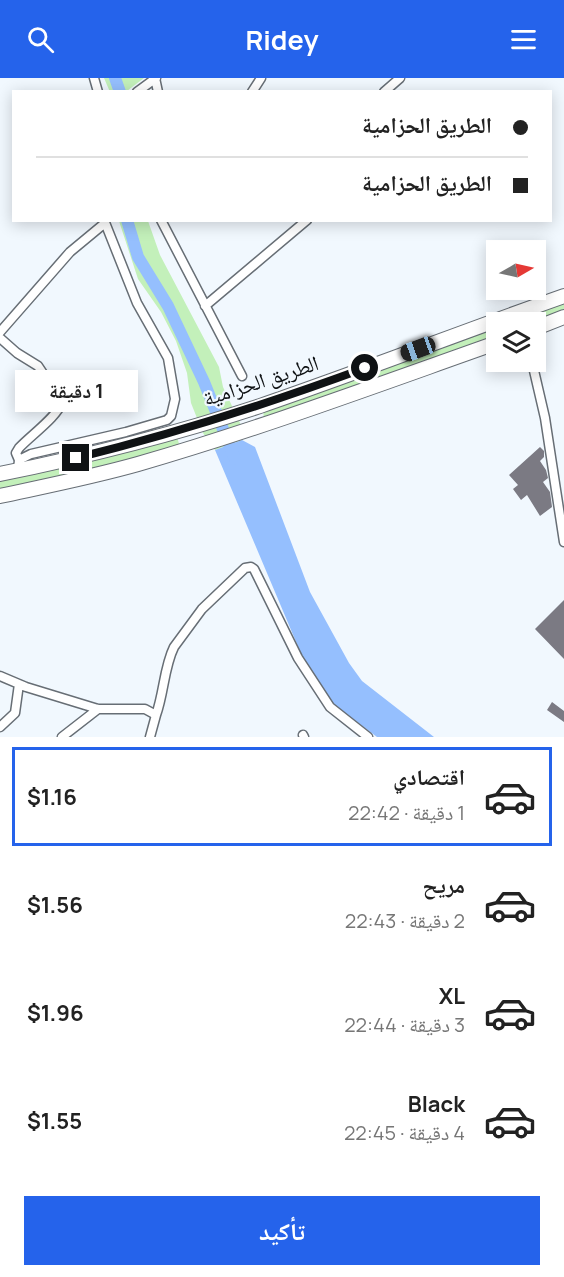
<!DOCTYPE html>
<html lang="ar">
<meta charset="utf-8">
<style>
body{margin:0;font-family:Manrope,"Noto Naskh Arabic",sans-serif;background:#f6f6f6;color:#222;direction:rtl;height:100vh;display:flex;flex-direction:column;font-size:22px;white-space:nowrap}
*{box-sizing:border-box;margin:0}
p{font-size:20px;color:#767676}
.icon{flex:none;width:33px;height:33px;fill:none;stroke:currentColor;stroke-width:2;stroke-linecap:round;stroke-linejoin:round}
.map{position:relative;height:659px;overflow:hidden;direction:ltr}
.sheet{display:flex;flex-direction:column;background:#fff;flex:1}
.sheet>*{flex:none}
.guide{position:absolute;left:12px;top:12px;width:540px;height:132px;border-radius:0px;box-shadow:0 3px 15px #0003;direction:rtl;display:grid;align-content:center;height:132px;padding:0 24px;background:#fff}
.needle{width:39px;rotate:81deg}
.buttons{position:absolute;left:486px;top:162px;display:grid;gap:12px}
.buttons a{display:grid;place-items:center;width:60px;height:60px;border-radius:0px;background:#fff;box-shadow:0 3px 15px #0003;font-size:30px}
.end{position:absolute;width:27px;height:27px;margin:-14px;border:8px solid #0f1214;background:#fff;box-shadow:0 0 0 3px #fff}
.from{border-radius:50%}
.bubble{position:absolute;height:42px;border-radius:0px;background:#fff;box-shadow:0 3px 15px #0003;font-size:20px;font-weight:700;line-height:42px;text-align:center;direction:rtl}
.car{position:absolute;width:18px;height:36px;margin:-18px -9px;border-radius:8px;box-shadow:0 0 4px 2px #0007;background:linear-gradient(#222 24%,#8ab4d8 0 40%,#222 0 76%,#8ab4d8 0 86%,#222 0)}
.guide b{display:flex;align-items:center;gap:21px;height:57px;font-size:22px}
.guide b+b{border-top:2px solid #e0e0e0}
.guide i{width:15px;height:15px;background:#222}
ul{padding:10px 0 0;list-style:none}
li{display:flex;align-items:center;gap:18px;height:99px;margin:0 12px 9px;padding:0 12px;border:3px solid transparent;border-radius:0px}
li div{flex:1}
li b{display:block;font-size:22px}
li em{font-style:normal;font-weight:700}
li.on{border-color:#2563eb}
li>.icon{width:54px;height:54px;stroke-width:1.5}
.action{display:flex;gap:12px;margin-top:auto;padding:12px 24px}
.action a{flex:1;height:69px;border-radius:0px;background:#2563eb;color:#fff;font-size:24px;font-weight:700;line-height:69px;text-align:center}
header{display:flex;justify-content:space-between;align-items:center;height:78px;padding:0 24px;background:#2563eb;color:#fff;font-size:27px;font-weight:700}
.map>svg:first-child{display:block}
.green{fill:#c3f0ba}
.water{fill:#95bffe}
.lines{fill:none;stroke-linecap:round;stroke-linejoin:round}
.river{stroke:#95bffe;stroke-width:12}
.building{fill:#7b7a83}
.minor-casing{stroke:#676e75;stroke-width:11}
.trunk-casing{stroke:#676e75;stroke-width:16}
.minor{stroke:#fff;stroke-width:8}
.trunk{stroke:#fff;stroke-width:14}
.route{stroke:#0f1214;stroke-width:8}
.labels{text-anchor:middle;stroke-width:4.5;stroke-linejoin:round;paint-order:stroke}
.street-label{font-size:21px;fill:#0f1214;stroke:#f1f8fe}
</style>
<header><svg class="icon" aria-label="menu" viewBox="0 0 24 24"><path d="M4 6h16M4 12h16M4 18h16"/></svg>Ridey<svg class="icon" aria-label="search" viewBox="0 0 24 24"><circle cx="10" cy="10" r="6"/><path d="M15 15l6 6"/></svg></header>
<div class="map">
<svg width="564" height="659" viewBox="0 0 564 659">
<rect width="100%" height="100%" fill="#f1f8fe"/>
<path class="green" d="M104 0H144L127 13 110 14Z
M119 143H148L160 177 219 289 223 309 241 347 242 362 215 372 203 355 191 325 187 295 176 263 161 234 138 201Z
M564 223V235L536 244H505Z
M496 248V261L264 344 263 330Z
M177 358 180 370 0 413V401Z"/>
<path class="water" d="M242 362 255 369 310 514 349 585 362 603 434 659H377L333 626 302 578 215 372Z"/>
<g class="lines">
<path class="river" d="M115 0 120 14
M127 142 138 179 168 228 204 304 235 381"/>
</g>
<path class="building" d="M540 369 544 373V379L540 383 546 392 548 400 543 404 550 414 552 429 540 438 527 417 521 422 513 411 518 407 509 397Z
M564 522V581L535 551Z
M552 624 564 633V644L547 632Z"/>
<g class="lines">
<defs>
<path id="minor" d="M94 0 98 14
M155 0 158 14
M137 14 156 0
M252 14 261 0
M384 14 400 0
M161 142 242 298
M205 228 307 142
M0 254 70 174 105 145
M0 260 17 275 38 288 62 324C58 338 30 358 19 370L16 375 19 382
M532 284 545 340 564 464
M18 392 19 382 31 376 126 354 167 342 171 338 175 321 168 280 137 225 104 142
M0 598 26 609 98 631H145L156 637 150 659
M156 637C164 615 164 589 174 569L202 531 245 490 251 489 254 491 298 580 330 629 368 659
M0 649 15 635 19 606
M303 657 304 659
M62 659 98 631"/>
<path id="trunk" d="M536 250 564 239
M0 396C88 378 175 356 260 328 362 293 462 254 564 218
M0 418C46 408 92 399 138 386 259 351 377 307 496 265"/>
</defs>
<use href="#minor" class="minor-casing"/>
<use href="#trunk" class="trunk-casing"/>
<use href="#minor" class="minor"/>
<use href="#trunk" class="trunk"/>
</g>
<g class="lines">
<path class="route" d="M76 380C174 356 270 325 365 290"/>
</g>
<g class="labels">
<g class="street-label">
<text transform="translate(261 303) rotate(-18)" y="7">الطريق الحزامية</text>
</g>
</g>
</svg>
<div class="buttons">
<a><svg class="needle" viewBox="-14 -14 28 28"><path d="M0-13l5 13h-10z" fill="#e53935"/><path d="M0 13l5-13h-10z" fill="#767676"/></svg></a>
<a><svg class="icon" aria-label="layers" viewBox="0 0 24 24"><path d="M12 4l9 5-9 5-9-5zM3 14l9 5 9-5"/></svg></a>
</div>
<i class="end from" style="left:365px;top:290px"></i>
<i class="end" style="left:76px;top:380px"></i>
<div class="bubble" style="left:15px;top:292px;width:123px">1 دقيقة</div>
<i class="car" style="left:418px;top:271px;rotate:250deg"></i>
<div class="guide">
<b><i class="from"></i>الطريق الحزامية</b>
<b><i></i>الطريق الحزامية</b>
</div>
</div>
<section class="sheet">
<ul>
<li class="on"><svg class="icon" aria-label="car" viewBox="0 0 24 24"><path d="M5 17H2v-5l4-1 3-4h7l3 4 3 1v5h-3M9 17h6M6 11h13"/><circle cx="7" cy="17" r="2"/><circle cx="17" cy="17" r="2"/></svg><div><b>اقتصادي</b><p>1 دقيقة · 22:42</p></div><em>$1.16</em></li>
<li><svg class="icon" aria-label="car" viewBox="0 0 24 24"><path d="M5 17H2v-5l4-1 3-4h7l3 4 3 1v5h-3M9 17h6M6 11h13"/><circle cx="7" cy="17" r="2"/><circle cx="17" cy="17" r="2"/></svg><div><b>مريح</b><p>2 دقيقة · 22:43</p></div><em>$1.56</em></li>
<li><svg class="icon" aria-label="car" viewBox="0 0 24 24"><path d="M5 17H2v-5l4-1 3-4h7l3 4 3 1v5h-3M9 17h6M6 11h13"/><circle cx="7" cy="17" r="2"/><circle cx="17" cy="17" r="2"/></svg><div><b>XL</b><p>3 دقيقة · 22:44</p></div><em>$1.96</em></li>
<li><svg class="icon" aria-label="car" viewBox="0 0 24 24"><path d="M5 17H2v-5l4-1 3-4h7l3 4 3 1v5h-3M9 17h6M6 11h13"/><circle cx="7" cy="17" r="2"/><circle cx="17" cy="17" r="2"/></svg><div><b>Black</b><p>4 دقيقة · 22:45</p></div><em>$1.55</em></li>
</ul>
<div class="action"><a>تأكيد</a></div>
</section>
